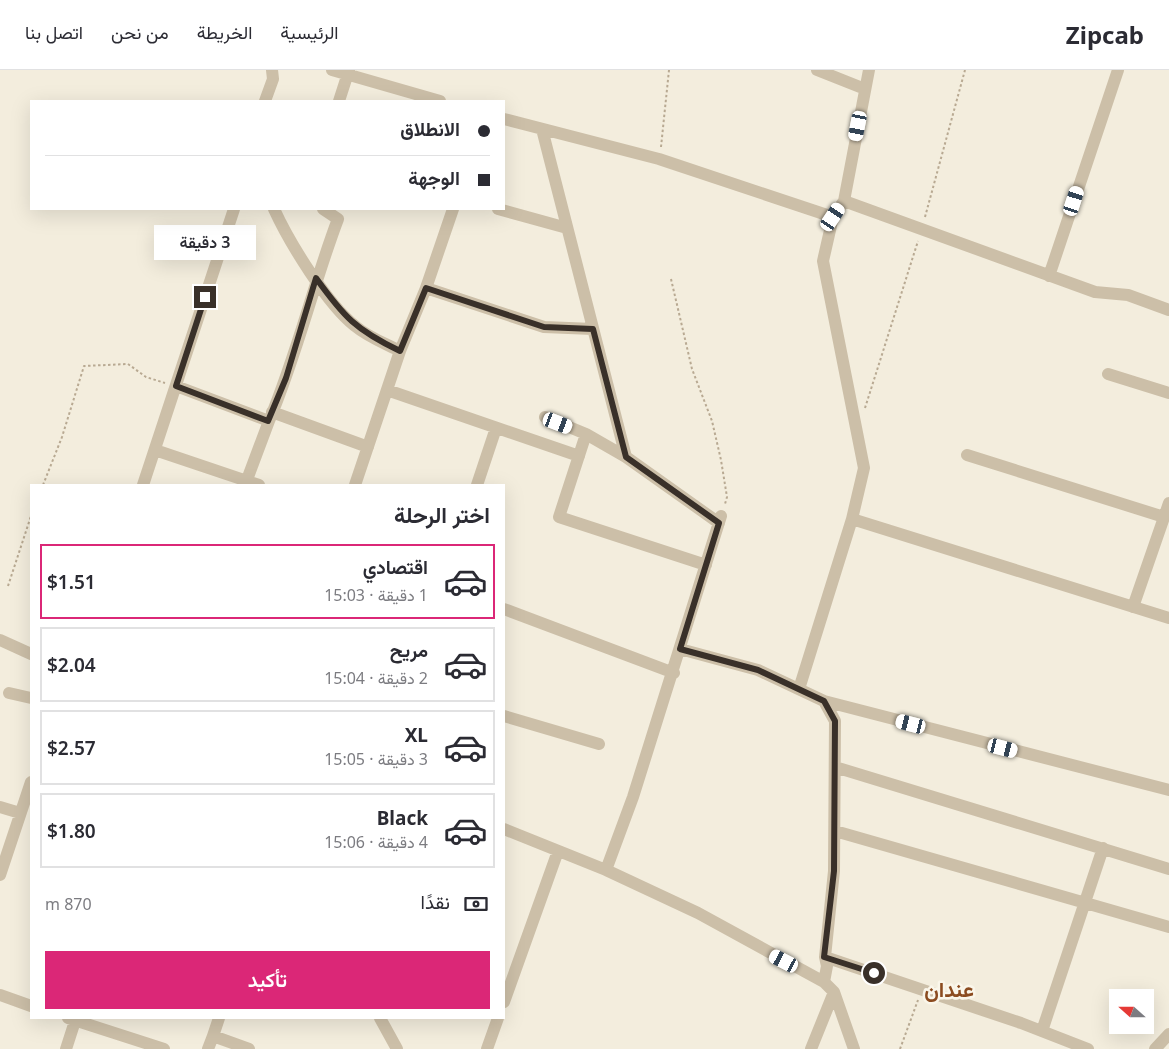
<!DOCTYPE html>
<html lang="ar">
<meta charset="utf-8">
<style>
body{margin:0;font-family:"Noto Sans",Vazirmatn,sans-serif;background:#f7f7f7;color:#2b2b33;direction:rtl;height:100vh;display:flex;flex-direction:column;font-size:19px;white-space:nowrap}
*{box-sizing:border-box;margin:0}
p{font-size:16px;color:#7c7c81}
.icon{flex:none;width:28px;height:28px;fill:none;stroke:currentColor;stroke-width:2;stroke-linecap:round;stroke-linejoin:round}
.map{position:relative;flex:1;overflow:hidden;direction:ltr}
.drawer{position:absolute;left:30px;top:414px;width:475px;height:535px;display:flex;flex-direction:column;background:#fff;border-radius:0px;box-shadow:0 5px 20px #0002;direction:rtl}
.drawer>*{flex:none}
.banner{position:absolute;left:30px;top:30px;width:475px;height:110px;border-radius:0px;box-shadow:0 5px 20px #0002;direction:rtl;display:grid;align-content:center;height:110px;padding:0 15px;background:#fff}
.needle{width:32px;rotate:291deg}
.tools{position:absolute;left:1109px;top:919px;display:grid;gap:10px}
.tools a{display:grid;place-items:center;width:45px;height:45px;border-radius:0px;background:#fff;box-shadow:0 5px 20px #0002;font-size:25px}
.end{position:absolute;width:22px;height:22px;margin:-11px;border:6px solid #393029;background:#fff;box-shadow:0 0 0 2px #fff}
.from{border-radius:50%}
.bubble{position:absolute;height:35px;border-radius:0px;background:#fff;box-shadow:0 5px 20px #0002;font-size:16px;font-weight:600;line-height:35px;text-align:center;direction:rtl}
.car{position:absolute;width:15px;height:30px;margin:-15px -8px;border-radius:6px;box-shadow:0 0 4px 1px #0007;background:linear-gradient(#fff 24%,#345 0 40%,#fff 0 76%,#345 0 86%,#fff 0)}
.banner b{display:flex;align-items:center;gap:18px;height:48px;font-size:19px}
.banner b+b{border-top:1px solid #e1e1e2}
.banner i{width:12px;height:12px;background:#2b2b33}
ul{padding:0;list-style:none}
li{display:flex;align-items:center;gap:15px;height:75px;margin:0 10px 8px;padding:0 5px;border:2px solid #e1e1e2;border-radius:0px}
li div{flex:1}
li b{display:block;font-size:19px}
li em{font-style:normal;font-weight:600}
li.active{border-color:#db2777}
li>.icon{width:45px;height:45px;stroke-width:1.5}
h2{padding:0 15px;font-size:22px;line-height:60px}
.pay{display:flex;align-items:center;gap:12px;height:55px;padding:0 15px;font-size:19px}
.pay p{margin-inline-start:auto}
.primary-button{display:flex;gap:10px;margin-top:auto;padding:10px 15px}
.primary-button a{flex:1;height:58px;border-radius:0px;background:#db2777;color:#fff;font-size:20px;font-weight:600;line-height:58px;text-align:center}
header{display:flex;align-items:center;gap:30px;box-sizing:border-box;height:70px;padding:0 25px;background:#fff;border-bottom:1px solid #e1e1e2}
header strong{font-size:24px}
nav{display:flex;gap:28px;margin-inline-start:auto;font-size:18px}
.map>svg:first-child{display:block}
.lines{fill:none;stroke-linecap:round;stroke-linejoin:round}
.path{stroke:#b8a992;stroke-width:2;stroke-dasharray:2.5 2.5;stroke-linecap:butt}
.minor{stroke:#ccbfa8;stroke-width:12}
.route{stroke:#393029;stroke-width:6}
.labels{text-anchor:middle;stroke-width:5;stroke-linejoin:round;paint-order:stroke}
.district-label{font-size:21px;font-weight:bold;fill:#8b4b1f;stroke:#faf6ea}
</style>
<header>
<strong>Zipcab</strong>
<nav><a>الرئيسية</a><a>الخريطة</a><a>من نحن</a><a>اتصل بنا</a></nav>
</header>
<div class="map">
<svg width="1169" height="979" viewBox="0 0 1169 979">
<rect width="100%" height="100%" fill="#f3eddd"/>
<g class="lines">
<path class="path" d="M661 77 669 0
M925 147 965 0
M671 209 692 299 712 351 721 390 727 427 725 434
M865 338 918 171
M43 415 62 367 84 296 128 294 146 307 165 313
M8 516 31 446
M900 979 918 930"/>
<path class="minor" d="M332 0 440 31
M817 0 865 19
M265 31 273 9 272 0
M339 31 349 0
M504 49 659 89 833 147
M542 59 626 387
M844 131 1095 222 1128 225 1169 240
M274 139C289 172 327 234 355 256 368 267 384 273 400 281
M498 139 567 158
M1049 206 1118 0
M426 218 544 257 593 259
M1108 304 1169 323
M176 316 269 351 245 415
M387 320 579 386
M272 342 368 377
M545 347 586 364 626 387 719 453
M269 351C297 285 313 215 338 149L323 139
M586 364 559 447 706 495
M155 380 259 415
M967 385 1164 447
M143 415 234 139
M355 415 400 281 426 218 453 139
M477 415 496 358
M852 449 1169 548
M1133 537 1169 433
M504 539 674 603
M0 570 31 584
M680 579 758 600 824 631 835 651 834 801 825 887 827 896 824 912
M799 619 852 449 864 398 823 191 833 147 844 131 869 0
M9 623 31 628
M824 631 1169 720
M504 646 599 674
M835 697 1169 799
M0 737 20 743
M504 759 606 800 698 843 824 912 834 922 811 979
M835 761 1169 857
M606 800 633 727 721 446
M0 805 31 712
M825 887 1021 953 1088 979
M834 922 854 979
M0 925 31 936
M504 932 558 781
M68 948 164 979
M219 948 213 966 249 979
M380 948 397 979
M1042 961 1103 778
M66 979 76 948
M208 979 213 966
M487 979 498 948
M1155 979 1169 964"/>
</g>
<g class="lines">
<path class="route" d="M205 227 176 316 268 351 286 308 316 208C344 247 356 260 400 281L426 218 544 257 593 259 626 387 719 453 680 579 758 600 824 631 835 651 834 801 824 887 874 903"/>
</g>
<g class="labels">
<g class="district-label">
<text x="949" y="927">عندان</text>
</g>
</g>
</svg>
<div class="tools">
<a><svg class="needle" viewBox="-14 -14 28 28"><path d="M0-13l5 13h-10z" fill="#e53935"/><path d="M0 13l5-13h-10z" fill="#7c7c81"/></svg></a>
</div>
<i class="end from" style="left:874px;top:903px"></i>
<i class="end" style="left:205px;top:227px"></i>
<div class="bubble" style="left:154px;top:155px;width:102px">3 دقيقة</div>
<i class="car" style="left:858px;top:56px;rotate:191deg"></i>
<i class="car" style="left:1074px;top:131px;rotate:18deg"></i>
<i class="car" style="left:833px;top:147px;rotate:34deg"></i>
<i class="car" style="left:558px;top:353px;rotate:111deg"></i>
<i class="car" style="left:911px;top:654px;rotate:284deg"></i>
<i class="car" style="left:1003px;top:678px;rotate:104deg"></i>
<i class="car" style="left:784px;top:891px;rotate:297deg"></i>
<div class="banner">
<b><i class="from"></i>الانطلاق</b>
<b><i></i>الوجهة</b>
</div>
<section class="drawer">
<h2>اختر الرحلة</h2>
<ul>
<li class="active"><svg class="icon" aria-label="car" viewBox="0 0 24 24"><path d="M5 17H2v-5l4-1 3-4h7l3 4 3 1v5h-3M9 17h6M6 11h13"/><circle cx="7" cy="17" r="2"/><circle cx="17" cy="17" r="2"/></svg><div><b>اقتصادي</b><p>1 دقيقة · 15:03</p></div><em>$1.51</em></li>
<li><svg class="icon" aria-label="car" viewBox="0 0 24 24"><path d="M5 17H2v-5l4-1 3-4h7l3 4 3 1v5h-3M9 17h6M6 11h13"/><circle cx="7" cy="17" r="2"/><circle cx="17" cy="17" r="2"/></svg><div><b>مريح</b><p>2 دقيقة · 15:04</p></div><em>$2.04</em></li>
<li><svg class="icon" aria-label="car" viewBox="0 0 24 24"><path d="M5 17H2v-5l4-1 3-4h7l3 4 3 1v5h-3M9 17h6M6 11h13"/><circle cx="7" cy="17" r="2"/><circle cx="17" cy="17" r="2"/></svg><div><b>XL</b><p>3 دقيقة · 15:05</p></div><em>$2.57</em></li>
<li><svg class="icon" aria-label="car" viewBox="0 0 24 24"><path d="M5 17H2v-5l4-1 3-4h7l3 4 3 1v5h-3M9 17h6M6 11h13"/><circle cx="7" cy="17" r="2"/><circle cx="17" cy="17" r="2"/></svg><div><b>Black</b><p>4 دقيقة · 15:06</p></div><em>$1.80</em></li>
</ul>
<div class="pay"><svg class="icon" aria-label="cash" viewBox="0 0 24 24"><path d="M3 7h18v10H3z"/><circle cx="12" cy="12" r="2"/></svg>نقدًا<p>870 m</p></div>
<div class="primary-button"><a>تأكيد</a></div>
</section>
</div>
